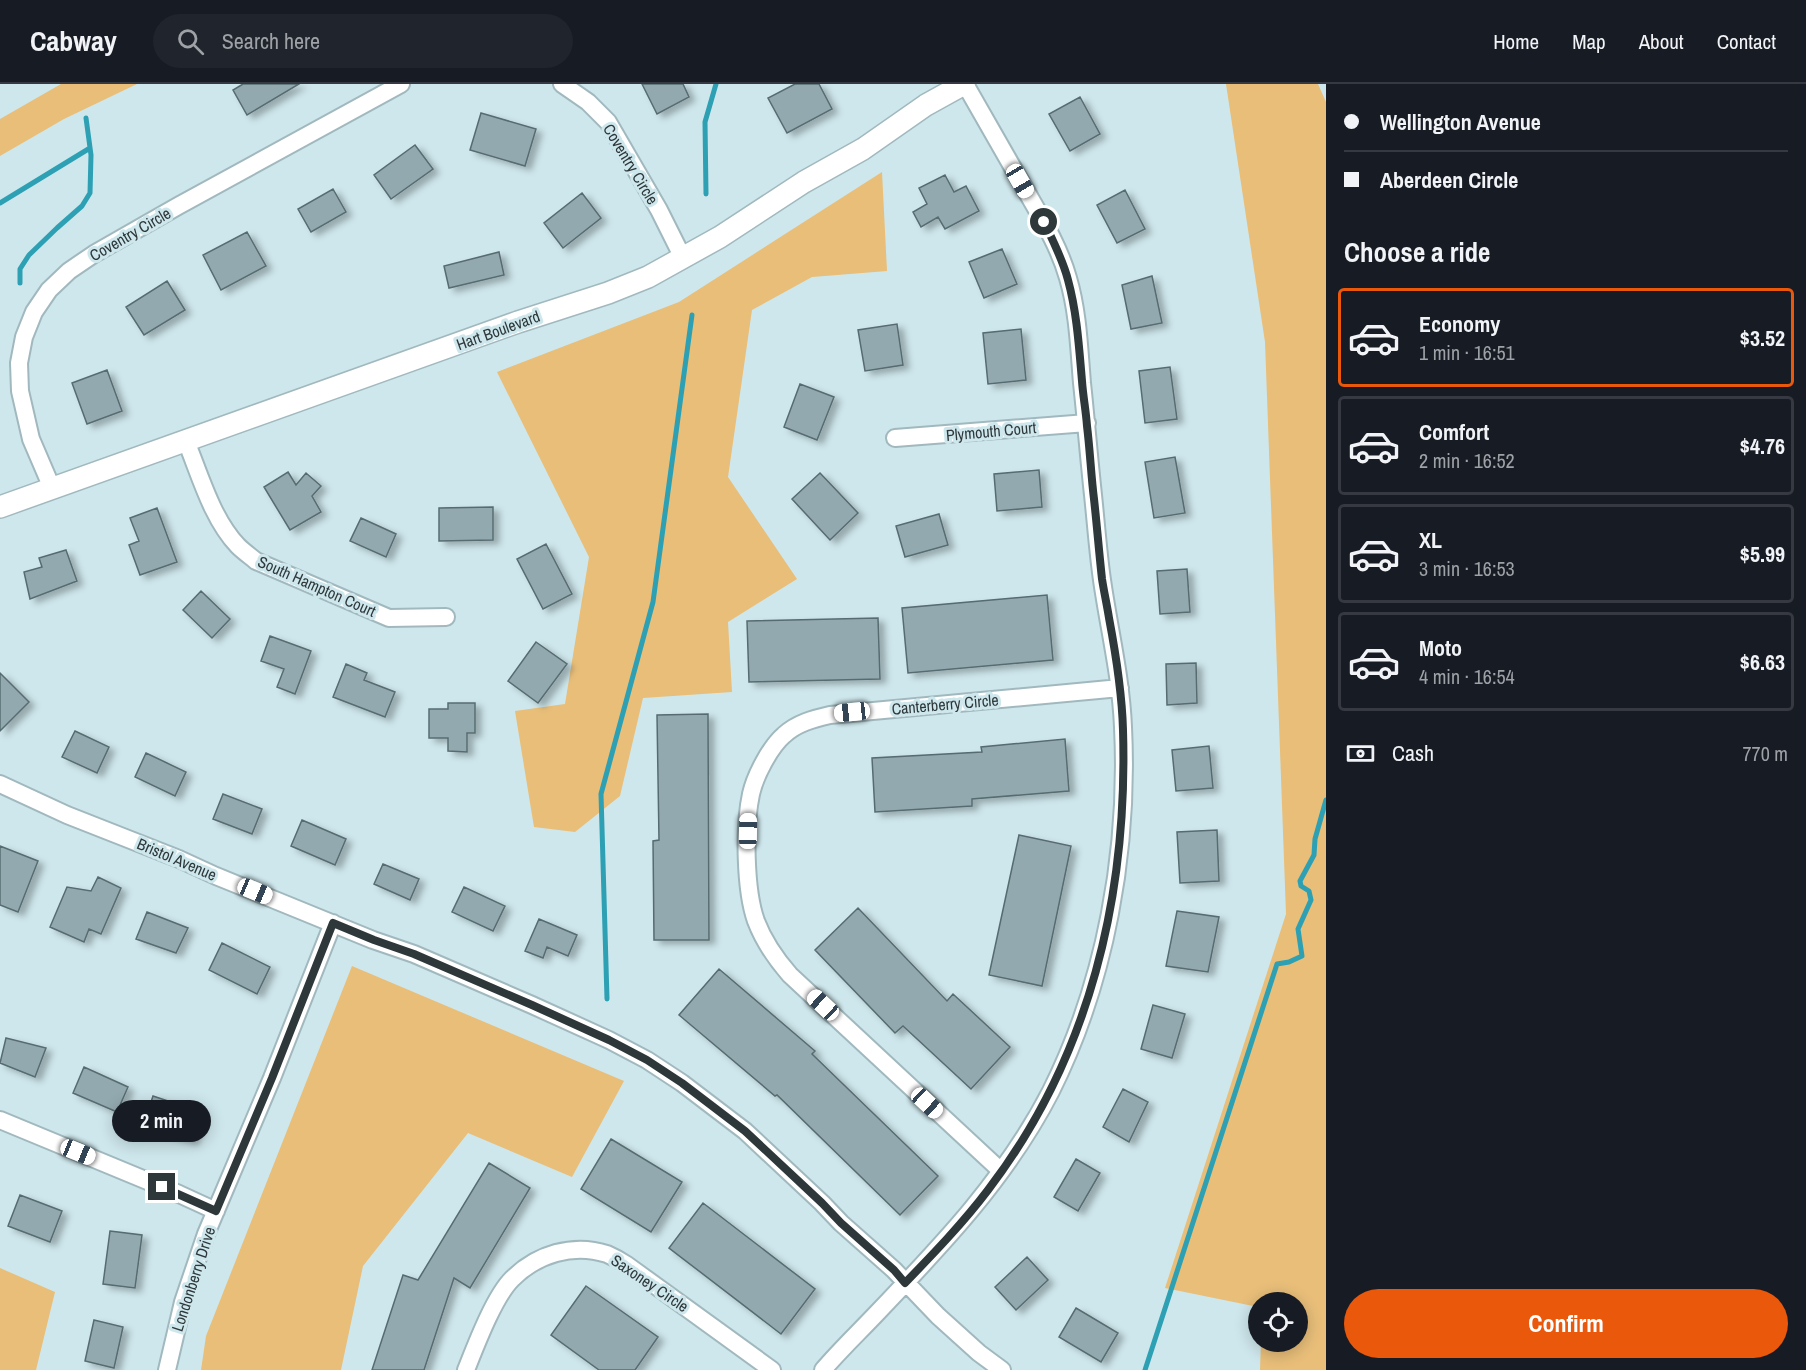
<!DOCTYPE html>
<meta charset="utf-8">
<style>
body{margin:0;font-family:"Archivo Narrow",sans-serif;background:#20242c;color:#f1f3f6;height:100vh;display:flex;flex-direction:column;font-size:22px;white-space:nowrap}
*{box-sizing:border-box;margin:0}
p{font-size:20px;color:#9ea1a6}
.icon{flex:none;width:33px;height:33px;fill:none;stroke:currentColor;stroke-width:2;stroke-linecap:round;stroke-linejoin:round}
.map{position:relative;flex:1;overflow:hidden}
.panel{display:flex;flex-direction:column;background:#171b24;width:480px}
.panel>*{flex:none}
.hud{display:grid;align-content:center;height:132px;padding:0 18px;background:#171b24}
.buttons{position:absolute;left:1248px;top:1208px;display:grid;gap:12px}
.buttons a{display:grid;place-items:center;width:60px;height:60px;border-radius:50%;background:#171b24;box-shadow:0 3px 15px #0003;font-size:30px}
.end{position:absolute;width:27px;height:27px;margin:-14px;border:8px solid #2e383a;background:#fff;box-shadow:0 0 0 3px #fff}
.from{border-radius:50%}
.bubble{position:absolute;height:42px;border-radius:21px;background:#171b24;box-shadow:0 3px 15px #0003;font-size:20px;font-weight:800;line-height:42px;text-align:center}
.car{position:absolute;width:18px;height:36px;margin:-18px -9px;border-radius:8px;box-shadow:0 0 4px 2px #0007;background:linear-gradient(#fff 24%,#345 0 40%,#fff 0 76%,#345 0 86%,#fff 0)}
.hud b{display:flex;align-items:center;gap:21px;height:57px;font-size:22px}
.hud b+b{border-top:2px solid #363941}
.hud i{width:15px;height:15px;background:#f1f3f6}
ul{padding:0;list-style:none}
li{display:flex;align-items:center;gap:18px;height:99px;margin:0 12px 9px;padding:0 6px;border:3px solid #363941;border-radius:6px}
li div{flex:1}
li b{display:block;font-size:22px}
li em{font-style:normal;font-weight:800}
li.current{border-color:#ea580c}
li>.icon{width:54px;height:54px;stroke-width:1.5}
h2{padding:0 18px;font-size:27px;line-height:72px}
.pay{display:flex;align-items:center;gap:15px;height:66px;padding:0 18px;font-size:22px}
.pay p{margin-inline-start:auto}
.cta{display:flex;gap:12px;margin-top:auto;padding:12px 18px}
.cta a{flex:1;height:69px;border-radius:36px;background:#ea580c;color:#fff;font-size:24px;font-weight:800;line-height:69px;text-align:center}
header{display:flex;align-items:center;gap:36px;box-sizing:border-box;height:84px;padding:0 30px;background:#171b24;border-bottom:2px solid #363941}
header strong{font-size:28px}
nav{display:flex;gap:33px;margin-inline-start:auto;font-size:21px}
.search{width:420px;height:54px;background:#20242c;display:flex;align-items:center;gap:15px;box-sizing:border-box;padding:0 21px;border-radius:33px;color:#9ea1a6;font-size:22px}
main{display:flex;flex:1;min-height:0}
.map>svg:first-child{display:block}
.green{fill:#e8be79}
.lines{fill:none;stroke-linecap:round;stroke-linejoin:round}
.stream{stroke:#2da0b4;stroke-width:5}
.building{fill:#92a9af;stroke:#576c71;stroke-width:1.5;filter:url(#shadow)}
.minor-casing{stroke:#a1b9be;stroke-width:20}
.tertiary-casing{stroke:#a1b9be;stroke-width:24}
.minor{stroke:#fff;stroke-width:16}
.tertiary{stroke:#fff;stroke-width:21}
.route{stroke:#2e383a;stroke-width:8}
.labels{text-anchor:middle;stroke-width:6;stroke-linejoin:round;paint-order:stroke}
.street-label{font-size:16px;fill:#2e383a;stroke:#cee7ec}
</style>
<header>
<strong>Cabway</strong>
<div class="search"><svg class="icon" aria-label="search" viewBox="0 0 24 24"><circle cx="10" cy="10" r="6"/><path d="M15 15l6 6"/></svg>Search here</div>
<nav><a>Home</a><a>Map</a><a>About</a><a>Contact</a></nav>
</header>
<main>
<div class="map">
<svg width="1326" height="1286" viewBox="0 0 1326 1286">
<defs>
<filter id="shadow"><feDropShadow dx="6" dy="4" stdDeviation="3" flood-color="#0004"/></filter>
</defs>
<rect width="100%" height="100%" fill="#cee7ec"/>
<path class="green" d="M61 0H137L64 35 0 72V35Z
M1226 0H1318L1326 18V1286H1260L1261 1257H1298V1218H1258V1223L1165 1204 1286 830 1265 258Z
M882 88 887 187 812 193 752 226 728 393 797 495 728 538 732 608 643 614 620 712 575 748 534 743 515 627 565 620 589 473 497 288 679 218Z
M352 882 624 997 572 1093 468 1049 363 1182 341 1286H201L206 1252Z
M0 1184 55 1208 36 1286H0Z"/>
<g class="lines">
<path class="stream" d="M706 110 705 38 716 0
M0 119 90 64
M20 199V185L29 171 57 144 82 122 90 109 91 71 86 34
M607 915 601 710 653 518 692 231
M1145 1286 1277 880 1289 878 1302 872 1298 845 1311 816 1309 807 1301 802 1300 797 1314 771 1315 755 1326 716"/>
</g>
<path class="building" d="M243 0H299L247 31 233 6Z
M642 0H683L689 13 657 30Z
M795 0H819L832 25 787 49 768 14Z
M1080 13 1100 50 1070 67 1049 30Z
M481 29 536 45 525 82 470 66Z
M415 61 433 85 391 115 374 91Z
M945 91 954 108 966 102 979 127 945 145 938 133 921 143 913 128 927 120 919 104Z
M333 105 346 128 311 148 298 125Z
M1125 106 1145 145 1117 159 1097 121Z
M582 109 601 134 563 164 544 139Z
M247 148 266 182 221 206 203 171Z
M1002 165 1017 200 984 214 969 178Z
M499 168 504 191 449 204 444 182Z
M1152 192 1162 239 1131 245 1122 201Z
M167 197 185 226 144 251 126 223Z
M897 240 903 281 865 287 858 246Z
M1021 245 1026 296 988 300 983 249Z
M1170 283 1177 335 1145 339 1139 287Z
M107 286 122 327 87 340 72 299Z
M800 300 834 313 817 356 784 343Z
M1175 373 1185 429 1154 434 1145 378Z
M1039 386 1042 423 997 427 994 390Z
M288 388 296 401 306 389 321 402 312 412 321 428 290 446 264 403Z
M820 389 858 429 830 456 792 415Z
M493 423V456L439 457V424Z
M157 424 177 478 140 491 129 461 139 457 130 434Z
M939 430 948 461 905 473 896 442Z
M361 434 396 450 386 473 350 457Z
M546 460 572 510 543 525 517 475Z
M66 466 77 497 30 515 24 488 42 483 39 474Z
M1187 485 1190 528 1160 530 1157 487Z
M201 507 230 535 212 554 183 526Z
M1047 511 1053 576 908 589 902 524Z
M878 534 880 595 749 598 747 537Z
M270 552 311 567 295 610 277 603 284 585 261 577Z
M536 558 567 580 538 619 508 597Z
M1196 579 1197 619 1167 621 1166 580Z
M346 580 367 589 364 596 395 608 385 633 333 613Z
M0 589 29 618 0 647Z
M448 619H475V649H467V668L448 667V654H429V625H448Z
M708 630 709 856H654L653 757 659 756 657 631Z
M75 647 109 663 97 689 62 673Z
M1065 655 1069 707 972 715V722L875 728 872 674 982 668 981 663Z
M1209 662 1213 704 1176 707 1172 666Z
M146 669 186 688 175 712 135 693Z
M223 710 262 725 252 750 213 735Z
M302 736 346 755 335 781 291 762Z
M1217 746 1219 797 1180 799 1177 748Z
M1019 751 1071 762 1042 902 989 891Z
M0 762 38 777 18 828 0 821Z
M383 780 419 795 410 816 374 800Z
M98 793 121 804 101 850 89 845 84 858 50 843 67 803 91 807Z
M464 803 505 822 493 847 452 828Z
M858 824 947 917 953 910 1010 963 971 1005 903 942 895 949 815 866Z
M1177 827 1219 833 1208 888 1166 882Z
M147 828 188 844 176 869 136 855Z
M539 835 577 851 568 872 547 863 543 874 525 867Z
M222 859 270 883 257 910 209 886Z
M719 885 815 967 812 970 938 1092 900 1131 777 1011 775 1012 679 931Z
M1153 921 1185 930 1172 974 1141 965Z
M6 954 46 964 35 993 0 979Z
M84 983 128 1003 117 1028 73 1009Z
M1123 1005 1148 1018 1129 1058 1103 1043Z
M153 1012 201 1028 192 1057 143 1042Z
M611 1055 682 1098 651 1148 581 1105Z
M1076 1075 1100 1089 1078 1127 1054 1113Z
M489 1079 530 1104 470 1204 454 1194 424 1286H372L403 1191 418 1196Z
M20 1111 62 1127 50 1158 8 1142Z
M703 1119 815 1205 781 1250 669 1164Z
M110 1147 142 1151 135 1204 103 1200Z
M1027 1173 1048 1196 1016 1226 995 1203Z
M586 1202 658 1253 635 1286H599L551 1251Z
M1076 1224 1118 1249 1101 1278 1059 1253Z
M94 1236 123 1243 114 1284 85 1277Z"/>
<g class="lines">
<defs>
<path id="minor" d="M562 0 588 18 608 38 659 126 683 174
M895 354 1087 339
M186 357C200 391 212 435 238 462 243 467 250 472 256 477L389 534 446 533
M52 404 31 355 20 307 19 279 24 253 34 228 49 206 69 187 94 170 178 122 401 0
M0 700 67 731 179 775 216 792 373 856 414 870 532 921 609 956 647 976 682 999 745 1047 822 1119 841 1139 894 1186 938 1232 979 1269 1002 1286
M0 1036 179 1110 216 1127
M1001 1087 790 891C776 875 764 858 756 837 745 806 744 743 751 710 755 692 770 663 784 651 797 639 813 635 830 631L1120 604
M167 1286 183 1218 206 1150 272 994 333 839
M466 1286C476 1261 494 1213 512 1195 537 1170 573 1159 607 1170 614 1173 621 1177 627 1181L772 1286
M823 1286C840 1266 859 1248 877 1229 942 1161 1007 1093 1051 1007 1106 897 1129 766 1123 643 1121 593 1109 545 1102 496 1098 468 1096 439 1093 411 1089 374 1086 336 1082 299 1079 263 1078 228 1068 194 1059 162 1041 133 1025 105 1005 70 985 35 965 0"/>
<path id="tertiary" d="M0 423 518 238 608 209 648 193 720 153 804 98 863 65 926 21 964 0"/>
</defs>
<use href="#minor" class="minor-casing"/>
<use href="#tertiary" class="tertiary-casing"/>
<use href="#minor" class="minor"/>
<use href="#tertiary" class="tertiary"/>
</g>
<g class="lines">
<path class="route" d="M162 1103 216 1127 272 994 333 839 374 856 414 870 532 921 609 956 647 976 682 999 745 1047 822 1119 841 1139 894 1186 905 1199C934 1169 963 1139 988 1106 1090 973 1128 811 1123 646 1122 608 1116 571 1109 534 1107 521 1104 508 1102 495 1099 468 1097 442 1094 415 1091 391 1090 366 1087 342 1086 327 1083 312 1082 297 1079 263 1077 229 1068 196 1063 176 1053 157 1044 138"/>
</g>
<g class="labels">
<g class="street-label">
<text transform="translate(631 80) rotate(59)" y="6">Coventry Circle</text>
<text transform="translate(130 150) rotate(-30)" y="6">Coventry Circle</text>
<text transform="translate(498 246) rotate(-20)" y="6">Hart Boulevard</text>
<text transform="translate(991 347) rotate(-5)" y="6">Plymouth Court</text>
<text transform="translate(317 502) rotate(24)" y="6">South Hampton Court</text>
<text transform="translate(945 620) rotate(-5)" y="6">Canterberry Circle</text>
<text transform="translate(177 775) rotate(23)" y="6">Bristol Avenue</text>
<text transform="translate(193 1195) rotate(-72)" y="6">Londonberry Drive</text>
<text transform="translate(650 1199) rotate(34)" y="6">Saxoney Circle</text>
</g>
</g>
</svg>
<div class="buttons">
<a><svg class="icon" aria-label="locate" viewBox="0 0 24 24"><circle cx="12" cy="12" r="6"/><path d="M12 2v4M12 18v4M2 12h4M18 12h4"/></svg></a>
</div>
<i class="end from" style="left:1044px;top:138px"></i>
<i class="end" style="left:162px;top:1103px"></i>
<div class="bubble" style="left:112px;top:1016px;width:99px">2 min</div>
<i class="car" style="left:1020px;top:97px;rotate:150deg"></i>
<i class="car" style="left:852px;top:628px;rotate:264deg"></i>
<i class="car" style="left:748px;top:747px;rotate:1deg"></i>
<i class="car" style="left:255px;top:807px;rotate:113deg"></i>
<i class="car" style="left:823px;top:921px;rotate:313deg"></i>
<i class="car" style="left:927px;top:1019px;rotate:133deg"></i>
<i class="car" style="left:78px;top:1068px;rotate:112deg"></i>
</div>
<section class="panel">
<div class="hud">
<b><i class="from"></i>Wellington Avenue</b>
<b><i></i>Aberdeen Circle</b>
</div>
<h2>Choose a ride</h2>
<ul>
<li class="current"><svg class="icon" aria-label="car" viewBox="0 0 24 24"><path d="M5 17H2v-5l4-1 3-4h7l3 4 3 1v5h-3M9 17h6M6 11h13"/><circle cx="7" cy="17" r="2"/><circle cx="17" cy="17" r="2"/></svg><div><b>Economy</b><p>1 min · 16:51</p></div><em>$3.52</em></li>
<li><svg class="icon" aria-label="car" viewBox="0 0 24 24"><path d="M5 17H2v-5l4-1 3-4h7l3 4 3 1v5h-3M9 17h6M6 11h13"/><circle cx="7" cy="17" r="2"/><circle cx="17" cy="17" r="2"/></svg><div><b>Comfort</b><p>2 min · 16:52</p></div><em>$4.76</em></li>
<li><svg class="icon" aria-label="car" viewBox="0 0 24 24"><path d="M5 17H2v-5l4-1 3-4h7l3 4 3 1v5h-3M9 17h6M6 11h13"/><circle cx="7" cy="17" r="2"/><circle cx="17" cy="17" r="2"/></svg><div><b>XL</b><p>3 min · 16:53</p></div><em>$5.99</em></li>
<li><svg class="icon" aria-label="car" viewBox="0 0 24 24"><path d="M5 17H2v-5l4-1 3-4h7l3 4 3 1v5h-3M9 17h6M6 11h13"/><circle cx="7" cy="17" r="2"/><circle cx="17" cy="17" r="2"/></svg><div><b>Moto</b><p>4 min · 16:54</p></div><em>$6.63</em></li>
</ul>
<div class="pay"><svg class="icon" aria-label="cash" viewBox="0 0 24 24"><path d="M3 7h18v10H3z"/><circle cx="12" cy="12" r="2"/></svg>Cash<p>770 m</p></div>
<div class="cta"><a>Confirm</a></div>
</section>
</main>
